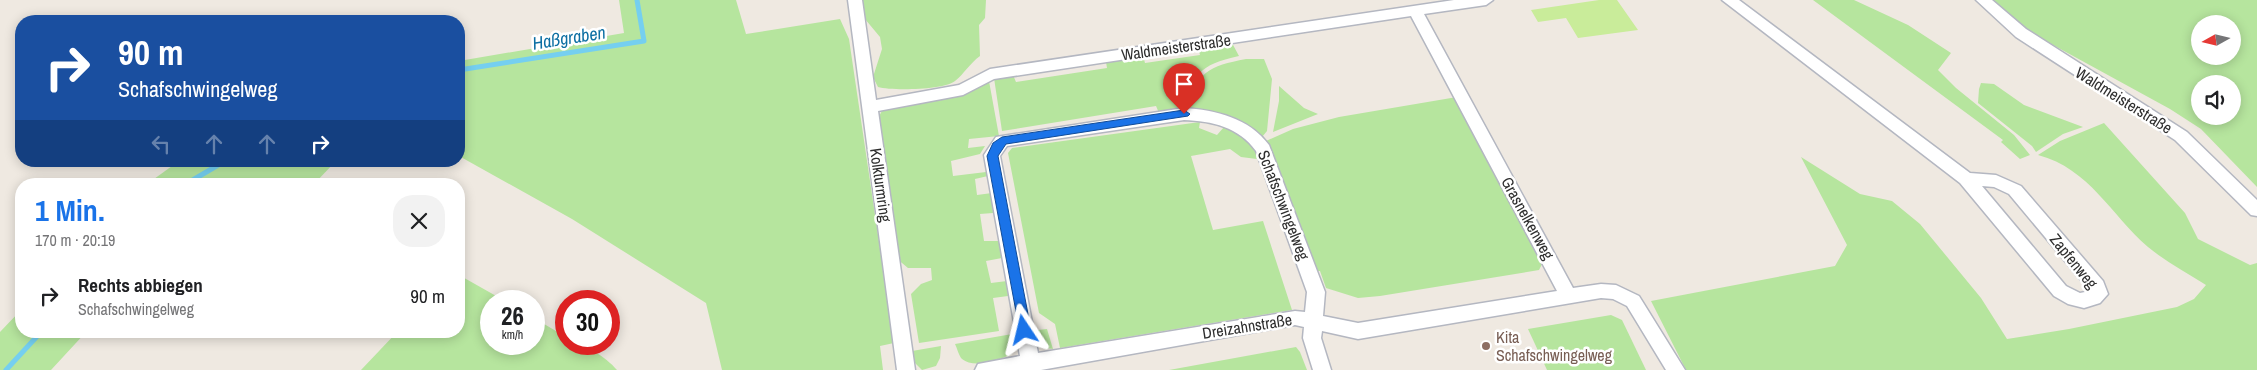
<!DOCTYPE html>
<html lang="de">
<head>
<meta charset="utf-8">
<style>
  body { margin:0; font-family:"Archivo Narrow",sans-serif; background:#f2f2f2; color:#202124; height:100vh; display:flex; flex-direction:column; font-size:19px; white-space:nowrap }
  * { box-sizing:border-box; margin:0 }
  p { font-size:16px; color:#757577 }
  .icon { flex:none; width:28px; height:28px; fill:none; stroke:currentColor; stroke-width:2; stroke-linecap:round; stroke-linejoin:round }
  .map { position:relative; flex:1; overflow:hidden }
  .details { position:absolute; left:15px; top:178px; width:450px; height:160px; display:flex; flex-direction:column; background:#fff; border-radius:20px; box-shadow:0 2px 12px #0003 }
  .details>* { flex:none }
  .banner { position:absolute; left:15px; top:15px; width:450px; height:152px; border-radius:20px; box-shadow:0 2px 12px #0003; background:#1a4fa0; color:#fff; overflow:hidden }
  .needle { width:32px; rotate:262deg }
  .tools { position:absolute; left:2191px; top:15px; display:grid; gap:10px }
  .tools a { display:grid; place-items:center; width:50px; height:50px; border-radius:50%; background:#fff; box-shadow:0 2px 12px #0003; font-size:25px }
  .speed { position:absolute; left:480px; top:290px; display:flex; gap:10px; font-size:25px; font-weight:700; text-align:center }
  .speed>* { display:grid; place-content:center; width:65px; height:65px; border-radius:50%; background:#fff; box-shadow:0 2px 12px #0003; line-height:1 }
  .speed small { font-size:12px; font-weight:400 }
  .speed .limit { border:8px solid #d22; background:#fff; color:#111 }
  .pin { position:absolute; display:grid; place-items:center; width:42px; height:42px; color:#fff; margin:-51px -21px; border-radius:50% 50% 50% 0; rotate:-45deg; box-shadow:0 0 5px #0007 }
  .pin .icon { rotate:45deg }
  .me { position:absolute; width:55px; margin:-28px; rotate:350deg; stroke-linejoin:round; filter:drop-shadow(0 0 4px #0008) }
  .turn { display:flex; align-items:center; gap:18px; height:105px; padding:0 20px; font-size:22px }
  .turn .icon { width:65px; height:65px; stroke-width:2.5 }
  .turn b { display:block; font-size:35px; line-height:42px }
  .lanes { display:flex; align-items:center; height:48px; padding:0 20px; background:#0003; justify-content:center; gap:25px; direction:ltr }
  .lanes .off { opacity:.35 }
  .round { display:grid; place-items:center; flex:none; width:52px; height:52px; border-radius:20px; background:#f2f2f2 }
  .summary { display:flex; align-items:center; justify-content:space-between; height:85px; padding:0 20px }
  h1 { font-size:30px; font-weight:700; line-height:38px; color:#1a73e8 }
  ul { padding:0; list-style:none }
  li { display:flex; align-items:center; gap:15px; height:65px; padding:0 20px }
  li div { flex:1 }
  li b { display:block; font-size:19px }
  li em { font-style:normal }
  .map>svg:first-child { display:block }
  .green { fill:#b6e59e; fill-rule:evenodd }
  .pitch { fill:#c9ec9a }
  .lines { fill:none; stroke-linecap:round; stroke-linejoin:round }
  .stream { stroke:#75cff0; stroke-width:5 }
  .minor-casing { stroke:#b4b7c1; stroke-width:3 }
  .minor { fill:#fff; fill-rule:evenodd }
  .route { fill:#1a73e8; stroke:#114b97 }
  .education-dot { fill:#8d6e63; stroke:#fff; stroke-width:2 }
  .labels { text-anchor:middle; stroke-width:5; stroke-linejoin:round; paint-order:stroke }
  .street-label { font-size:16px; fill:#2e2e2e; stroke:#fff }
  .education-label { font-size:16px; fill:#785e54; stroke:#fff; text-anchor:start }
  .water-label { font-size:18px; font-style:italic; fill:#0d6fa3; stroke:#fff }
</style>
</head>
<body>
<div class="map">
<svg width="2257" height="370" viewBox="0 0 2257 370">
  <rect width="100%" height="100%" fill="#efe9e1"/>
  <g class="green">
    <polygon points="619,0 736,0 746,34 840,19 849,39 894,343 880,346 883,370 722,370 706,303 572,219 459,156 459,61 624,33"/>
    <path d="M861,0H986L985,18L979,25L980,56C970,63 964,74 955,81C944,90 892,91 878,87L873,77L882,49L880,37L865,19Z"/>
    <polygon points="1813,0 1854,0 1908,25 1951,53 1938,70 1956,88 2014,135 2030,155 2020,159 2001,142 2003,140"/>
    <path d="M1992,0H2257V187L2201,129L2170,109L2020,27ZM2200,24H2232V56H2200ZM2200,84H2232V116H2200Z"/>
    <path d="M1232,43L1239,56C1198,65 1195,74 1179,112L1159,113L1156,106L1002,131L994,78L1013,75L1016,82L1107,68L1106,62L1143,56L1145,63L1200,55L1198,48Z"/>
    <path d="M1246,59H1264L1272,79L1267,131L1262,137L1232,120L1186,111C1196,72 1209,66 1246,59Z"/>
    <polygon points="989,81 999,136 969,139 968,148 985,146 980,154 951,161 953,176 986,172 988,176 975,179 977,195 992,193 993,213 980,214 984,241 999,241 1002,258 986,261 991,283 1007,281 1008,296 993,298 999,331 919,343 911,294 921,284 932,280 931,268 908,268 896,258 877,120 883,109 902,103 969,92"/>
    <polygon points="1981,83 1994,84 2024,105 2083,127 2063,134 2036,152 2032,146 1978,103 1979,89"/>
    <polygon points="1279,86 1304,108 1318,114 1273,132 1279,101"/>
    <polygon points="1457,97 1541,258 1542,264 1539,270 1380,296 1358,298 1326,288 1320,271 1315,271 1266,141 1293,129 1339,117"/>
    <path d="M1200,122L1199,128L1217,135L1224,127C1241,135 1255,139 1257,159L1241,157L1230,149L1191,156L1213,230L1263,221L1292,310L1060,348L1055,324L1039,313L1008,153L1012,148Z"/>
    <path d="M2104,123L2185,213L2198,239L2250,265L2257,263V370H1686L1651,301L1835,266L1847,245L1801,157L1860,194L1892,201L1920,224L1981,298L2007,339L2069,329L2177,307L2194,299L2206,285C2187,273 2166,262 2148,247C2110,214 2090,169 2038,155L2060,141Z"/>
    <polygon points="179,161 336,161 314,184 147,184"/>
    <path d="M459,275L505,301H491V344H534V318L566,337V344C585,344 605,356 617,370H361L398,331H459Z"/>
    <polygon points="21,310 21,331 87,331 51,370 0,370 0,332"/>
    <polygon points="1611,315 1622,320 1646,370 1547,370 1528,329"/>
    <polygon points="1047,329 1053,349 1040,347 1031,334 1038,330"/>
    <path d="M1018,333L1016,346L1010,355C998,360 974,369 962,359C959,356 957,348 955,344Z"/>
    <polygon points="941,346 940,358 936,366 922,370 915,363 912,351"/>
    <polygon points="1296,347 1300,352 1307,370 1169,370"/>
  </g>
  <polygon class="pitch" points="1599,0 1617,0 1638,30 1578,38 1566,18 1538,22 1531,10"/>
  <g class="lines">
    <g class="stream">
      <polyline points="459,70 644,41 637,0"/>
      <polyline points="186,184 225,161"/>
      <polyline points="6,370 42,331"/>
    </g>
    <g class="minor-casing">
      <g id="minor">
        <path d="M848,0H862L876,100L959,85L990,69L1454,0H1493L1486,5L1424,14L1573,288L1601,284L1616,285L1639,296L1685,370H1666L1627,306L1613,299L1601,298L1358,339L1322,331L1321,338L1331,370H1313L1303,338L1304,327L1295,325L1041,370H975L978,364L1020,356L984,155L996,137L1184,108C1216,110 1249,118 1269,145L1325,292L1323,316L1358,323L1557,291L1411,16L994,79L963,95L878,111L915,370H897ZM1184,120C1212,121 1239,127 1256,151L1307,292L1305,312L1295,311L1038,353L1000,156L1007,146Z"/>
        <path d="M1722,0H1739L1970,173L1996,175L2021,186L2103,281L2108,294L2100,303L2084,308L2068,304L2054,296L1960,183ZM1982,186L1994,187L2009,194L2090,291L2080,293L2066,286Z"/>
        <polygon points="1976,0 1992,0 2026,29 2187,132 2257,200 2257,216 2251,215 2175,140 2016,37"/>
      </g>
    </g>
    <use href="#minor" class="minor"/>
  </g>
  <polygon class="route" points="1184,110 1190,114 1188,116 1006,144 998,156 1031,330 1029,333 1020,333 987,156 993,143 1002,137"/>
  <circle class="education-dot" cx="1486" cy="346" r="5"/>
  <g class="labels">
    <g class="street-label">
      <text transform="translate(1176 47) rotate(-8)" y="6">Waldmeisterstraße</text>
      <text transform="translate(2124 100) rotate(32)" y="6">Waldmeisterstraße</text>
      <text transform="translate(881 185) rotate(82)" y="6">Kolkturmring</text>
      <text transform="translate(1284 205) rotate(69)" y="6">Schafschwingelweg</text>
      <text transform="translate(1528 218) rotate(61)" y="6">Grasnelkenweg</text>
      <text transform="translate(2074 261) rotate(51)" y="6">Zapfenweg</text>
      <text transform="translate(1247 326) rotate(-9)" y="6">Dreizahnstraße</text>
    </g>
    <g class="education-label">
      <text x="1496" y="343">Kita<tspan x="1496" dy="18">Schafschwingelweg</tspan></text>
    </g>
    <g class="water-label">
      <text transform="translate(569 38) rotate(-9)" y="6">Haßgraben</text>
    </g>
  </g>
</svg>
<div class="tools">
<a><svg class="needle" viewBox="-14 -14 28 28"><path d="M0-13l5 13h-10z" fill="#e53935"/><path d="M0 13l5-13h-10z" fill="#757577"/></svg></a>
<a><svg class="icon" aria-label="sound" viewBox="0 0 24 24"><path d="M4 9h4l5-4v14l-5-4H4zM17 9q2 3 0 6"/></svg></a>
</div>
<div class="speed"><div>26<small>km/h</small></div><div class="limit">30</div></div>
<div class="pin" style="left:1184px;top:114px;background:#d93025"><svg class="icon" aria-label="arrive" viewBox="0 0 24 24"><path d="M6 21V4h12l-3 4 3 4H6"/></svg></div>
<svg class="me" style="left:1024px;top:330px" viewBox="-20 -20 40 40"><path d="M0-17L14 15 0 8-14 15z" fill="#1a73e8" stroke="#fff" stroke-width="4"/></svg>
<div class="banner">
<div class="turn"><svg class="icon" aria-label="right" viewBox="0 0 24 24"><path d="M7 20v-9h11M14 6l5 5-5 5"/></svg><div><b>90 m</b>Schafschwingelweg</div></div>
<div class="lanes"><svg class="icon off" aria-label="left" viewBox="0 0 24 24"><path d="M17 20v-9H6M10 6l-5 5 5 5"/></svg><svg class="icon off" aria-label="ahead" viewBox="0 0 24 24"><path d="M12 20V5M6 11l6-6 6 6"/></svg><svg class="icon off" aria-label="ahead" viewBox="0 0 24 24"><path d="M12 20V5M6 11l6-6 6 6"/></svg><svg class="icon" aria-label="right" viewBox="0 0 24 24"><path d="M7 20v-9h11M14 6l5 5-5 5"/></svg></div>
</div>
<section class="details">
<div class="summary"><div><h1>1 Min.</h1><p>170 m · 20:19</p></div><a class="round"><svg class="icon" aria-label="close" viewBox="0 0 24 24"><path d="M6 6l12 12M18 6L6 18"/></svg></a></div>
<ul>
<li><svg class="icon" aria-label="right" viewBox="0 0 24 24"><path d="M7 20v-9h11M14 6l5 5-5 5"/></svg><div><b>Rechts abbiegen</b><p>Schafschwingelweg</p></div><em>90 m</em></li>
</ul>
</section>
</div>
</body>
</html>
